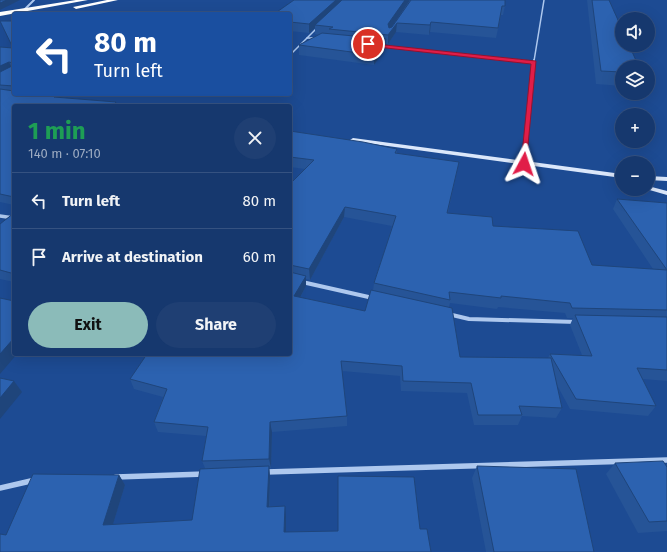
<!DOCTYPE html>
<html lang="en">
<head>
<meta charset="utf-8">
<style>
  body { margin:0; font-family:"Fira Sans",sans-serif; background:#1f3f73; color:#f1f3f6; height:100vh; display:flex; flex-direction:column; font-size:15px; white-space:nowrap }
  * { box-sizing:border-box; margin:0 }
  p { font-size:13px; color:#9eacc2 }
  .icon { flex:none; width:22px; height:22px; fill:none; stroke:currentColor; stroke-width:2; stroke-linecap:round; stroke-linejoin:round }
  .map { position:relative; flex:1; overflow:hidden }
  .sheet { position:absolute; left:12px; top:104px; width:280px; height:252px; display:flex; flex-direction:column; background:#16386e; border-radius:4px; box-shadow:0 4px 16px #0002,0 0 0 1px #355281 }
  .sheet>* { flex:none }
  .top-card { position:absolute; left:12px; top:12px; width:280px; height:84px; border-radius:4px; box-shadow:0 4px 16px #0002,0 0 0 1px #355281; background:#1a4fa0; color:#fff; overflow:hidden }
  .fabs { position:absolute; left:615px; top:12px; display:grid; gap:8px }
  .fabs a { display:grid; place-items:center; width:40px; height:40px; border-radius:50%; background:#16386e; box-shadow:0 4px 16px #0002,0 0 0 1px #355281; font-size:20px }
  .pin { position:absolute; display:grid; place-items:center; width:34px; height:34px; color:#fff; margin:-17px; border:2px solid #fff; border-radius:50%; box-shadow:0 1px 4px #0007 }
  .me { position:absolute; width:44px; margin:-22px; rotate:5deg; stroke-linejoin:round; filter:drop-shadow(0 0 3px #0008) }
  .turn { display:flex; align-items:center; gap:14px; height:84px; padding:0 16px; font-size:18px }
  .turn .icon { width:52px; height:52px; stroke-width:2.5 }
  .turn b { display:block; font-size:28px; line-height:34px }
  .round { display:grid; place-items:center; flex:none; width:42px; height:42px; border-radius:21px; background:#1f3f73 }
  .overview { display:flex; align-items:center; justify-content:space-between; height:68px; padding:0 16px }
  h1 { font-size:24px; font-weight:700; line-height:30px; color:#1e9e55 }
  .cta { display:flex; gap:8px; margin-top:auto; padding:8px 16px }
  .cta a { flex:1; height:46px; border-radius:24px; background:#8bbbb9; color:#111; font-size:16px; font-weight:700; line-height:46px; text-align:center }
  .cta a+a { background:#1f3f73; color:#f1f3f6 }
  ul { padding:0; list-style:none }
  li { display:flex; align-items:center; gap:12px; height:56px; padding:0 16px; border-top:1px solid #355281 }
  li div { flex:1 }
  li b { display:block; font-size:15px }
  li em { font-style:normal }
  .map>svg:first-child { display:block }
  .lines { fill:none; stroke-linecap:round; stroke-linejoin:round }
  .lane-far2 { stroke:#aec8ee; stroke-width:1.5 }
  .lane-far1 { stroke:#aec8ee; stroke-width:2 }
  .lane { stroke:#aec8ee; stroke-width:2.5 }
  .street-far3 { stroke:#aec8ee; stroke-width:2 }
  .street-far2 { stroke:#aec8ee; stroke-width:3.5 }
  .street-far1 { stroke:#aec8ee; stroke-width:4 }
  .street { stroke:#aec8ee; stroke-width:5.5 }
  .secondary { fill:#dbe7fa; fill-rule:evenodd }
  .highway { fill:#fff; fill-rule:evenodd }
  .wall { fill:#265497; fill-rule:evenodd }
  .shaded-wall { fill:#1f457b }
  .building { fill:#2c62b0; stroke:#1f457b }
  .route { fill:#e11d48; stroke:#92132f }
</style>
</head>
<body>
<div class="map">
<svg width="667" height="552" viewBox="0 0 667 552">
  <rect width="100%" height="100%" fill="#1d4b93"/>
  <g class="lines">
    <g class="lane-far2">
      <polyline points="307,38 315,38"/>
      <polyline points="382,46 524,61"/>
      <polyline points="290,55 317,28"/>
      <polyline points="534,61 544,0"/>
    </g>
    <g class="lane-far1">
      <polyline points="515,60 534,62"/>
      <polyline points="526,140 534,60"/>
    </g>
    <polyline class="lane" points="524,164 526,139"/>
    <polyline class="street-far3" points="24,10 34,0"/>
    <polyline class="street-far2" points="0,216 14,218"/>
    <g class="street-far1">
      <polyline points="302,282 373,298"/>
      <polyline points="448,314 469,319 577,322"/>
    </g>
    <g class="street">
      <polyline points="266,472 667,460"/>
      <polyline points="116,477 205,474"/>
      <polyline points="0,488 35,480"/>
    </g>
    <g class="secondary">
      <polygon points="353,138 622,174 622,178 351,141 350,140"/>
      <polygon points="648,176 667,177 667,181 648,180"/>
      <polygon points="648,186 667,191 667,195 646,189 648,189"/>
    </g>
    <g class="highway">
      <polygon points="76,0 88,0 0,16 0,12"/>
      <polygon points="107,0 118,0 76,9 73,7"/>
    </g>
  </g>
  <g class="wall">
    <polygon points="411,0 505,6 503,15 501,15 496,38 430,32 429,35 396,32 388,44 385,44 385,49 374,65 299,55 299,45 319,35 315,34 315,28 309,33 290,31 290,14"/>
    <polygon points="587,0 609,0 622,67 622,86 596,84"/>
    <polygon points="0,21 14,21 14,94 56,96 56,97 116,102 118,106 14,106 14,205 0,202 0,47 13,48"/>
    <path d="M290,131L397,149V153L459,162L448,213L493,226L592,265L653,269L613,209L617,199L667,203V381L643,379L656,406L648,416L570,409L557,385L562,408L556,418L522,416L518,425H474L467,393L401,391L400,376L342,371L347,416V426L272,432L271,468H269L270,477V507L286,516V532L420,529L431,552L6,535L119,475L125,485L113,524L192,520L205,468L202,461L206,436L158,432L154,422L163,397L134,389L130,379L290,354V184L305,169L290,167ZM344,217L392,226L374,283L373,291L365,311L300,298L306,286V279L310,280ZM450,303L497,309L498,307L565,313L567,318H573L570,325L582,355L550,354L548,358L460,357L449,307Z"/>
    <polygon points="14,213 14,282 0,279 0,224"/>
    <polygon points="615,463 667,467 667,531 638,533 606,474"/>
    <polygon points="477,466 594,552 486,552 472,478"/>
  </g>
  <g class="shaded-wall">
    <polygon points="7,0 20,0 0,10 0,3"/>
    <polygon points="336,0 345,0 315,25 315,28 309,33 309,24"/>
    <polygon points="405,0 410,0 387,34 388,24"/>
    <polygon points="431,22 430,32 429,35 430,25"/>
    <polygon points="397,23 396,32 388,44 388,35"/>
    <polygon points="386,39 385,49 374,65 374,55"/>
    <polygon points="9,62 13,70 0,76 0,66"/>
    <polygon points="116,102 118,106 112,106"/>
    <polygon points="345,207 344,217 310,280 309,269"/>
    <polygon points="14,270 14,278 11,273"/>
    <polygon points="306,276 306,286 295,307 294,296"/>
    <polygon points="14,338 14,354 17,354 0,374 0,354"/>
    <polygon points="14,381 22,392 0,419 0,398"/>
    <polygon points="270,422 272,432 271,468 269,459"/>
    <polygon points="269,466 270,477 269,517 267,507"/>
    <polygon points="119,475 125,485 110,534 103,525"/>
    <polygon points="285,506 286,516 286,542 284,532"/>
  </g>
  <g class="building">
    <polygon points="0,0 7,0 0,3"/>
    <polygon points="294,0 336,0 309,24 290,22 290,14 274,14"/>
    <polygon points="342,0 405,0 388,24 389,28 392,27 411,0 505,0 505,6 502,6 498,28 431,22 430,25 397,23 388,35 329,29 333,27 315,25"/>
    <polygon points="592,0 609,0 622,29 622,45 629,45 639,67 622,67 622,72 601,71"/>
    <polygon points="0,21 14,21 14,86 0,85 0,72 12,66 13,63 9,62 0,66 0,47 13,48"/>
    <polygon points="322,33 386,39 374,55 299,45"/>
    <polygon points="0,89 14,91 14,94 40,94 56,96 54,97 116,102 112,106 14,106 14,197 0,194"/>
    <polygon points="290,131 363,142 397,149 395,153 459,162 447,213 492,217 493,226 578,231 592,265 667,270 617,199 667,203 667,310 572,308 570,303 501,296 501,298 449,292 450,300 374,283 396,216 345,207 309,269 290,265 290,184 314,160 290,157"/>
    <polygon points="14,213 14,270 11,273 0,270 0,224"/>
    <polygon points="290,272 306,276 294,296 365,311 371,290 452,308 460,357 551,358 562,408 519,406 522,415 478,415 471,383 403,381 402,366 341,361 347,416 270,422 269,459 202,461 208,427 154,422 167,389 130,379 147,354 290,354"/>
    <polygon points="0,298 14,301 14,338 0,354"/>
    <polygon points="575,315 667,317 667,370 637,368 656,406 576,399 550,354 592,356"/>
    <polygon points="0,378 14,381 0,398"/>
    <polygon points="663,461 667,467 667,521 649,522 615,463"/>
    <polygon points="269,466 267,507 285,506 284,532 338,531 338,476 414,477 420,529 427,529 431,552 0,552 0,534 6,535 33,474 119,475 103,525 192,520 200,469"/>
    <polygon points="477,466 576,469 594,552 494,552"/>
  </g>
  <polygon class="route" points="366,43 536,61 526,166 521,164 531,64 368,46"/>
</svg>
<div class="fabs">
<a><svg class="icon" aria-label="sound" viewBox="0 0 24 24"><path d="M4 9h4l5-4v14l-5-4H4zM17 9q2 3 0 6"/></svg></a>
<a><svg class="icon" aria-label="layers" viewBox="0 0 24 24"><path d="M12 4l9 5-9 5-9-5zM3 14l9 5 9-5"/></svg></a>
<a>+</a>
<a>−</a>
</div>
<div class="pin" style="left:368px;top:44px;background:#d93025"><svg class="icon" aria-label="arrive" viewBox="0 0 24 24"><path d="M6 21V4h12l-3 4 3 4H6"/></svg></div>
<svg class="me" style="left:524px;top:164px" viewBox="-20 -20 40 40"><path d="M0-17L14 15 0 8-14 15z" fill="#e11d48" stroke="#fff" stroke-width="4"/></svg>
<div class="top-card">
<div class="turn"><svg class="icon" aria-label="left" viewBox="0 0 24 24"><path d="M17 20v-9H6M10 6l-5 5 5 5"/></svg><div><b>80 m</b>Turn left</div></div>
</div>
<section class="sheet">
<div class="overview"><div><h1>1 min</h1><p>140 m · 07:10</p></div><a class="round"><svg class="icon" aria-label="close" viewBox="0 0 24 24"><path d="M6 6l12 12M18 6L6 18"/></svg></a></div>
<ul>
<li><svg class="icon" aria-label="left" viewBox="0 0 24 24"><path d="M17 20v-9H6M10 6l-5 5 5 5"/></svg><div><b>Turn left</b></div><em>80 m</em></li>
<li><svg class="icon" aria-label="arrive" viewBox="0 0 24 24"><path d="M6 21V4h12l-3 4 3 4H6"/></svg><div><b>Arrive at destination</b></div><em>60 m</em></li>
</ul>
<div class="cta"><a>Exit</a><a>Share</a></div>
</section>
</div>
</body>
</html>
